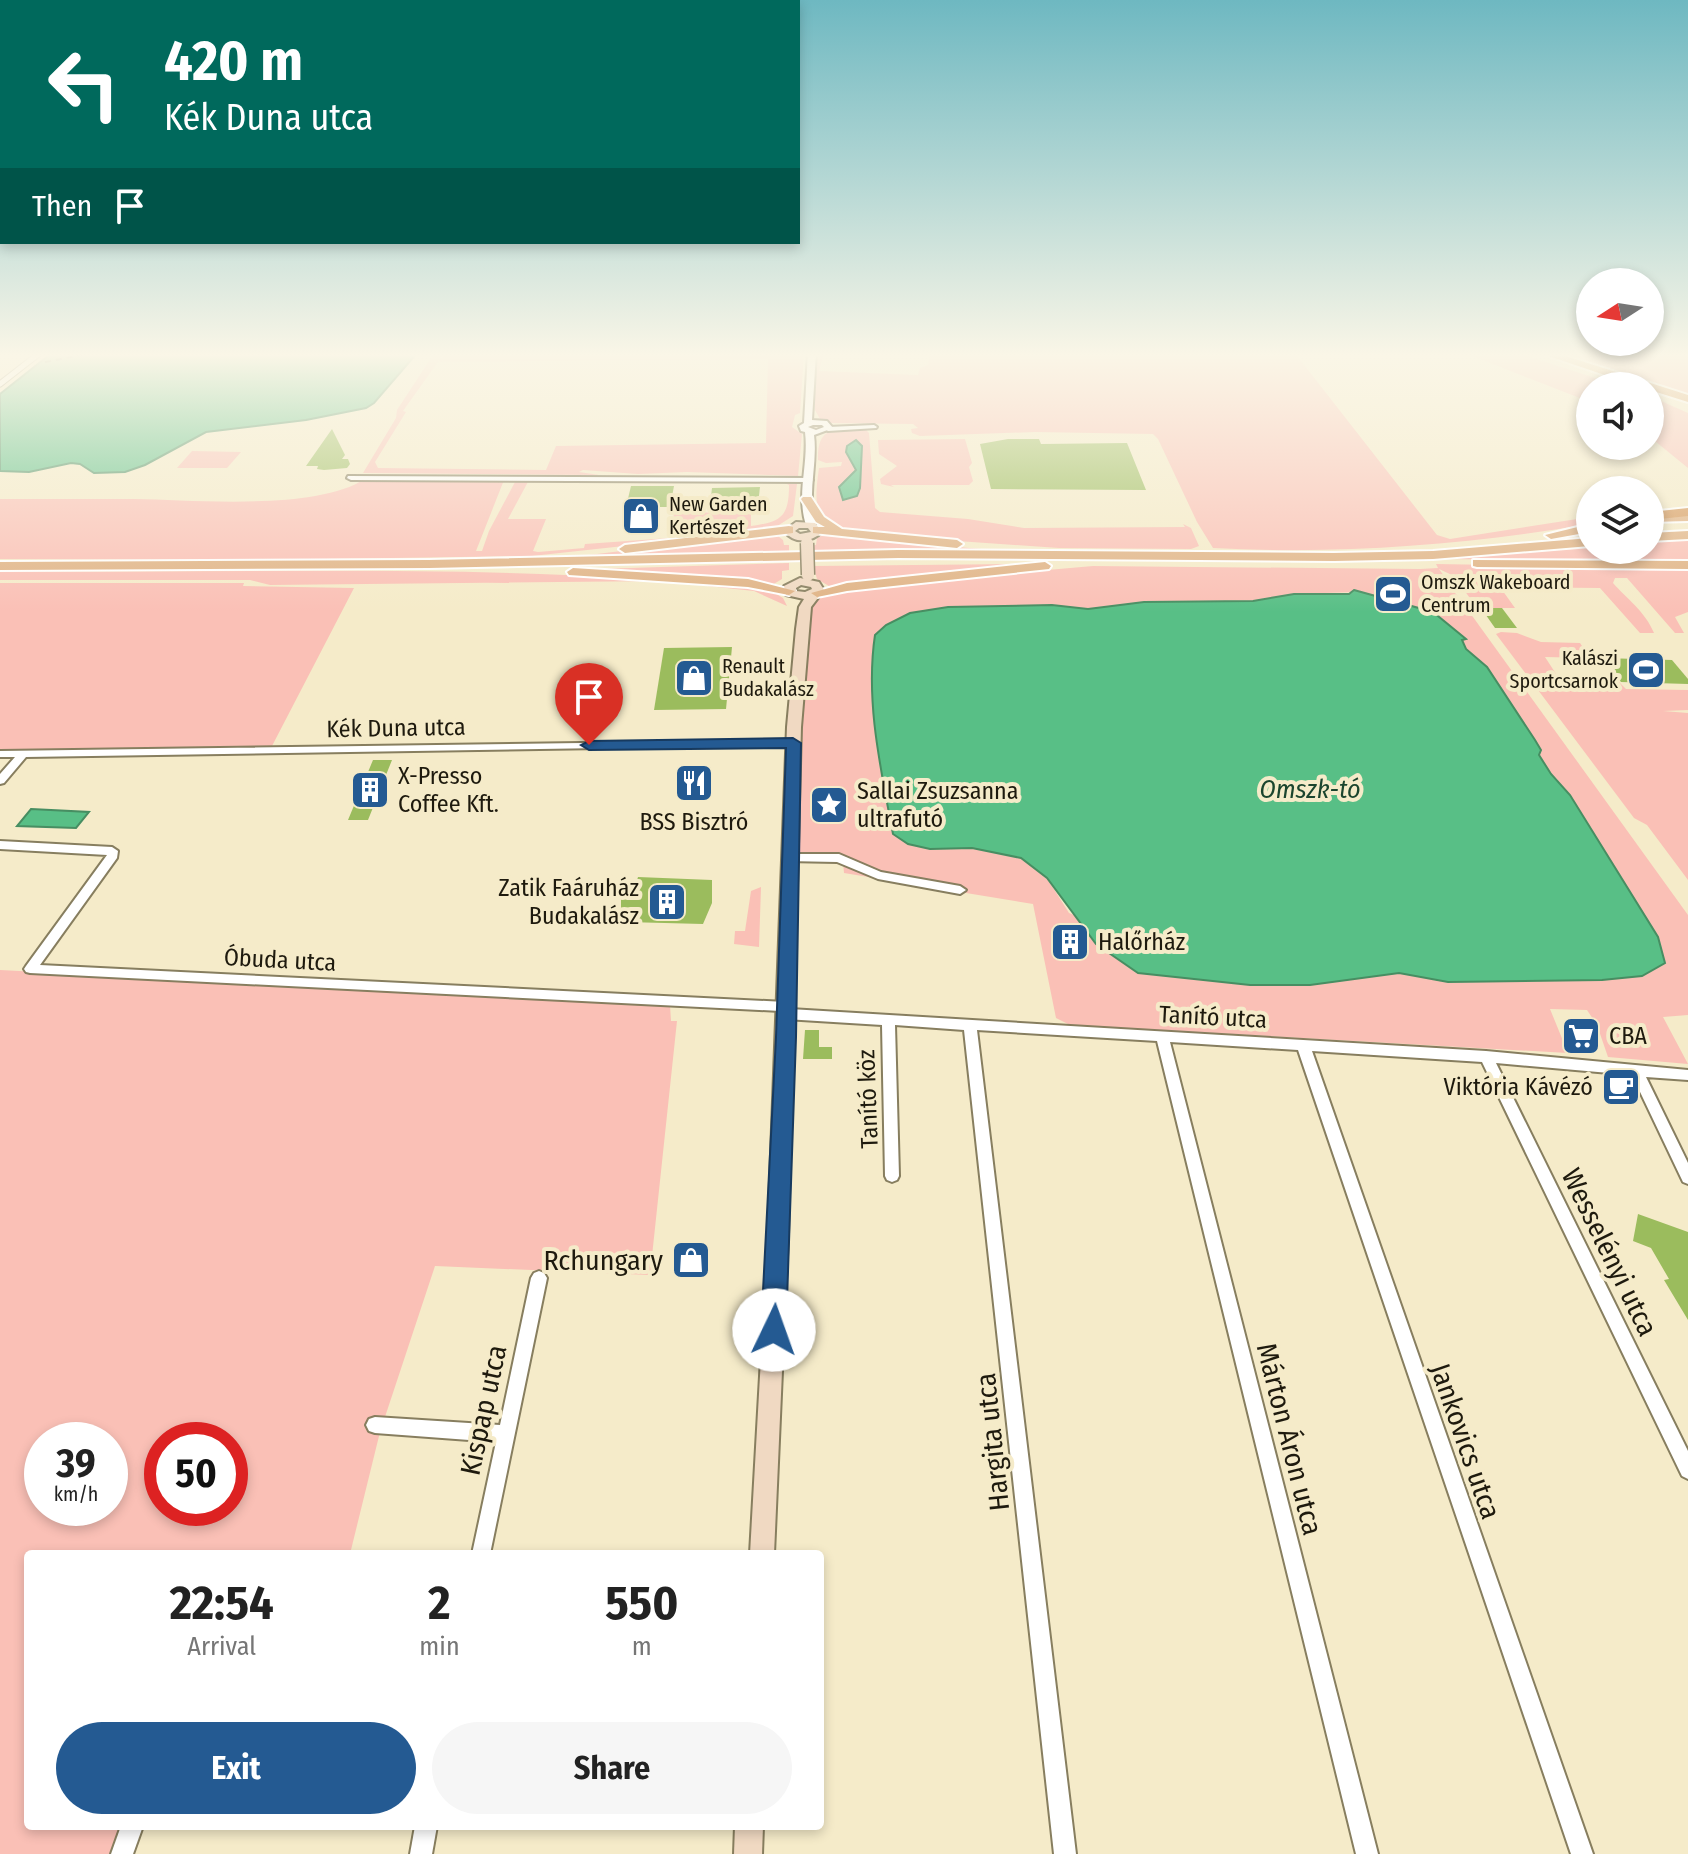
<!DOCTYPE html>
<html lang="en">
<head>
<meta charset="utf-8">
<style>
  body { margin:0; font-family:"Fira Sans Condensed",sans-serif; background:#f6f6f6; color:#222; height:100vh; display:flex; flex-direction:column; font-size:30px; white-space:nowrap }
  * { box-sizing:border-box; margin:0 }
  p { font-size:26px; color:#767676 }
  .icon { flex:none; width:44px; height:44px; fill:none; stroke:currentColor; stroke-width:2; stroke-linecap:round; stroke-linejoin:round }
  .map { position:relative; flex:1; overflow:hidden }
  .drawer { position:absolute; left:24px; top:1550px; width:800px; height:280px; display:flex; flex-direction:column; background:#fff; border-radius:8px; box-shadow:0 4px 12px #0003 }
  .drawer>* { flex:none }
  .guide { position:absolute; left:0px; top:0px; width:800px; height:244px; box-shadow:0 4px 12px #0003; background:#00695c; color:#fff; overflow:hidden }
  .needle { width:52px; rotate:258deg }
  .controls { position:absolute; left:1576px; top:268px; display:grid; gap:16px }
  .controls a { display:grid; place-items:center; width:88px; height:88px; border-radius:50%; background:#fff; box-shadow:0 4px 12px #0003; font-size:40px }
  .speed { position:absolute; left:24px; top:1422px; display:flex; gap:16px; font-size:40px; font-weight:700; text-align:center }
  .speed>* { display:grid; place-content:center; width:104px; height:104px; border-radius:50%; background:#fff; box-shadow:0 4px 12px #0003; line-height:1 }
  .speed small { font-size:20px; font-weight:400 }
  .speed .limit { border:12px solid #d22; background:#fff; color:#111 }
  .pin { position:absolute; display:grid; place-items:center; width:68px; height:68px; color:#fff; margin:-82px -34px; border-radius:50% 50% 50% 0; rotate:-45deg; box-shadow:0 0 8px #0007 }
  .pin .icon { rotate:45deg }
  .me { position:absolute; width:88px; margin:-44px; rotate:3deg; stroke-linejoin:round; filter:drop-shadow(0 0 6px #0008) }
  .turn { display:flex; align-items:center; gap:28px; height:168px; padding:0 32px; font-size:36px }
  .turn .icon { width:104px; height:104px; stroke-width:2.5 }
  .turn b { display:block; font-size:56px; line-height:68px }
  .then { display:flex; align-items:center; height:76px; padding:0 32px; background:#0003; gap:16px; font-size:30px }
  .eta { display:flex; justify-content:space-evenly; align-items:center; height:136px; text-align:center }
  .eta b { font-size:48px; font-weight:700; line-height:56px }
  .button { display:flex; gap:16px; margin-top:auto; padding:16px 32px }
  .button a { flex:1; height:92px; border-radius:48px; background:#245a92; color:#fff; font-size:32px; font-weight:700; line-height:92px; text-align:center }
  .button a+a { background:#f6f6f6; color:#222 }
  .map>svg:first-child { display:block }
  .green { fill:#fac0b6; fill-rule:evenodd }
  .water { fill:#58bf86; stroke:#478e62; stroke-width:2 }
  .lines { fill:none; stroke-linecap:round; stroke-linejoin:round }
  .ferry { stroke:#1b452e; stroke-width:2; stroke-dasharray:6 5; stroke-linecap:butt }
  .building { fill:#9bbc5d }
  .pedestrian-casing { stroke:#877e5f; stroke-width:7 }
  .minor-casing { stroke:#877e5f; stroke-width:4 }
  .tertiary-casing { stroke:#877e5f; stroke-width:4 }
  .secondary-casing { stroke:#877e5f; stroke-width:4 }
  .primary-casing { stroke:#fff; stroke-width:4 }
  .trunk-casing { stroke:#fff; stroke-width:4 }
  .pedestrian { stroke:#fff; stroke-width:5 }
  .minor { fill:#fff; fill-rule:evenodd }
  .tertiary { fill:#fff; fill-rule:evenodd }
  .secondary { fill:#f0d9c2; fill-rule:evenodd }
  .primary { fill:#e0b386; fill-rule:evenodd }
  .trunk { fill:#d69a5e; fill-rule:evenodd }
  .secondary-bridge-casing { stroke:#877e5f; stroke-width:15; stroke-linecap:butt }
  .secondary-bridge { stroke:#f0d9c2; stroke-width:12 }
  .route { fill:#245a92; stroke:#173a5f; stroke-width:2 }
  .labels { text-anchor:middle; stroke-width:8; stroke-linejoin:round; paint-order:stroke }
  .far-poi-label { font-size:20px; fill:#1e1a0e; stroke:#f5ebc9; text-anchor:start }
  .street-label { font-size:24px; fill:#1e1a0e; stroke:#f5ebc9 }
  .poi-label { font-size:24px; fill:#1e1a0e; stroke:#f5ebc9; text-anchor:start }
  .water-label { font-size:26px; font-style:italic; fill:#1b452e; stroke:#f5ebc9 }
  .near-street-label { font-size:28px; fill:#1e1a0e; stroke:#f5ebc9 }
  .near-poi-label { font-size:28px; fill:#1e1a0e; stroke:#f5ebc9; text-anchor:end }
</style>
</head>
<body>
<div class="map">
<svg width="1688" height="1854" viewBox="0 0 1688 1854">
  <rect width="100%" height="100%" fill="#f5ebc9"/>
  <g class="green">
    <polygon points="435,352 445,352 403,411 406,412 375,462 378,468 546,470 556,446 766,443 768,359 438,362 447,352 804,352 800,413 795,415 792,427 802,434 798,476 687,472 638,474 583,470 579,472 599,475 363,473 396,418 397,410"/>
    <path d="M814,352H824L819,371L918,375L920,368L928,365L930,352H1294L1437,535L1450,539L1590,517V524C1467,545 1338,555 1213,548L1197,522L1158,439L1153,434L1035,432L920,436L912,433L911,429L918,428L913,424L830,423L820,419L815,410Z"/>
    <polygon points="1462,352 1515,352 1620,386 1590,386 1590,402"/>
    <polygon points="1551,352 1688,352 1688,395"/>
    <polygon points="1650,396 1688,413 1688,468 1650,437"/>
    <path d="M865,429L869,433L875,508L880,512L968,519L1024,528L1185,527L1183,524L1191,528L1199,546L1191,549L1059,548L872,535C820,526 811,521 819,468L841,466L842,462L826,463L818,460C817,424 836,430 865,429Z"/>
    <polygon points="965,439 972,463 969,467 973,481 969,485 891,485 894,487 881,484 880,479 897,466 879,454 878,440"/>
    <polygon points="192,451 241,452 227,468 177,468"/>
    <path d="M365,479L504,480L476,551H482L489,531L515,482L529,480L508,519H546L533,551L538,552L584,548L585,544L670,538L674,513L751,512V526C782,522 789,516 789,485L785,483L797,484L793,516L771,530L532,556L258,560L0,559V499C45,499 90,499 135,499C195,500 315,511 365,479Z"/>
    <polygon points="773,532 783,540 784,545 789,545 789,552 589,555"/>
    <polygon points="827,533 850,538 993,550 810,551 810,545 816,545 817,538"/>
    <polygon points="1688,539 1688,560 1685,561 1437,559 1590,546 1590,550 1650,550 1650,541"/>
    <polygon points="789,563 789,570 782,571 782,579 772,585 598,569"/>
    <polygon points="1030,564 829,586 817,579 815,572 811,572 812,566"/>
    <path d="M1436,564L1688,568V612L1675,617L1684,633H1675L1627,578H1615L1613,583C1627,599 1645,611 1654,633H1640L1600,588L1500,587L1515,608H1477L1454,576L1439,569L1450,584L1442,589L1453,591L1458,596L1451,604L1463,606L1473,617L1688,915V1015L1663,1017L1688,1064L1608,1057L1597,1025L1587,1010L1550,1009L1568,1053L1070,1025L1056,1018L1033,904L844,873L843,862L796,860L808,613L812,602L823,595L875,585L1093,566L1420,569L1438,568ZM1357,592L1433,612L1465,638L1462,640L1466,649L1487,667L1535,740L1541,750L1539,755L1551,774L1558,780L1602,980L1448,982L1399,973L1310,985H1250L1069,913L1047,878L1021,858L972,848L930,849L908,844L938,609L1052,605L1088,609L1144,602L1253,601L1294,594Z"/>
    <path d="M0,571C256,574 513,562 768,589L783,598L787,606L754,591L661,581L270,585L250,580H0Z"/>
    <polygon points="0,583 244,583 243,586 354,588 272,746 0,754"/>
    <polygon points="1501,632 1517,633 1541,642 1580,643 1590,658 1545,657 1560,680 1619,682 1626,689 1688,690 1688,710 1663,711 1688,713 1688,880 1647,825 1634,818 1496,634"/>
    <polygon points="761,887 759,947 734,944 735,931 745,931 751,891"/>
    <path d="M0,970L670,1005L671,1021H677L650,1275L435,1266L380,1432L350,1554H28V1826H124L115,1854H0ZM42,1440H110V1508H42ZM162,1440H230V1508H162Z"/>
  </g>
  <g class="water">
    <polygon points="53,352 418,352 374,403 366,408 306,420 206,432 145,465 125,472 94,473 80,464 71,463 29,472 0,471 0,394"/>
    <polygon points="856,440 862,446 860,488 857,496 843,500 839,487 856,470 846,452 847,446"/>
    <path d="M1354,590L1433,612L1466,639L1462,640L1466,649L1487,667L1535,740L1541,750L1539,755L1551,774L1570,795L1658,937L1665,963L1642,976L1602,980L1448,982L1399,973L1310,985H1250L1138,973L1096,944L1047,878L1021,858L972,848L930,849L908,844L893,834C881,770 865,701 875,635L886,625L910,613L948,607L1052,605L1088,609L1144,602L1253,601L1294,594H1349Z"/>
    <polygon points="31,809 89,812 76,828 17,826"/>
  </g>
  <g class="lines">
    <polyline class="ferry" points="45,362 97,352"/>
  </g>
  <g class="building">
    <polygon points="332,429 345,455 342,459 348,459 350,464 347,468 324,470 317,469 318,466 306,466"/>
    <polygon points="1008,439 1039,439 1041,444 1127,443 1146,490 991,489 980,444"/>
    <polygon points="631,486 674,486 670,507 626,507"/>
    <polygon points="760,487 758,504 710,505 712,488"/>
    <polygon points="1481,608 1502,608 1517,628 1495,628"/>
    <polygon points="732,647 726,709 654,710 664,648"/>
    <polygon points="1603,658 1672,660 1688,679 1688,684 1621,682"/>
    <polygon points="373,760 392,760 368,820 348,820"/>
    <polygon points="638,877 712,880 712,903 703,924 626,922 628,913 621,913 621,899 628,887 635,887"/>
    <polygon points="1568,1025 1584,1026 1594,1048 1578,1046"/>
    <polygon points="805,1030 819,1030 819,1047 832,1047 832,1059 803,1059"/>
    <polygon points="1638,1214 1688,1232 1688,1320 1664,1280 1669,1279 1651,1248 1633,1241"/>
  </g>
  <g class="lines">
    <g class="pedestrian-casing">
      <polyline id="pedestrian" points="0,384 41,352"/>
    </g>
    <g class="minor-casing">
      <g id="minor">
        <polygon points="874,425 877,427 876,428 828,431 825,429 828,427"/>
        <polygon points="348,476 809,478 813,480 809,482 351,480 347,478"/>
        <polygon points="793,740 797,741 797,745 26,757 4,783 0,784 0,774 15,757 0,757 0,751"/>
        <polygon points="0,841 112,847 118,851 117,858 40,965 785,1002 790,1004 791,1007 790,1009 1486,1051 1688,1070 1688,1080 1646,1077 1688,1163 1688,1184 1683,1182 1632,1075 1496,1063 1688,1451 1688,1479 1682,1476 1482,1062 1312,1051 1593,1854 1571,1854 1298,1050 1170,1042 1378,1854 1356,1854 1157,1041 977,1030 1076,1854 1054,1854 964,1030 895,1025 899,1176 897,1180 892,1182 887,1180 885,1176 882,1025 785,1019 780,1017 779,1014 780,1011 30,973 26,972 24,969 26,966 107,855 0,849"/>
        <polygon points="790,854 839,854 881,872 960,886 966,890 960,894 878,879 837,862 786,861 784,858"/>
        <polygon points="539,1271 544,1273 547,1278 490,1554 472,1554 496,1442 375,1433 369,1431 366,1425 369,1419 375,1417 500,1425 531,1278 534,1273"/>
        <polygon points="121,1826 143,1826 133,1854 111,1854"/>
        <polygon points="415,1826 437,1826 432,1854 410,1854"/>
      </g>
    </g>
    <g class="tertiary-casing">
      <path id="tertiary" d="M808,352H816L812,420L827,421L833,428L814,435C818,465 806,495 816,525L811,528L806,525C796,494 809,463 805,432L801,431L799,426L804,423ZM813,425H822L824,427L816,430L808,427Z"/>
    </g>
    <g class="secondary-casing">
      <g id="secondary">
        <path d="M796,522L815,523L822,532C811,543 794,544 784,531ZM799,528H808L811,532L800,534L795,531Z"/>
        <path d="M800,578L819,582L824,590L811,607L801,727L788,1234L774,1554H750L768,1234L787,727L796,629L799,607L804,599L786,595L784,586ZM801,585L811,587L812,589L805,592L796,591V588Z"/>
        <polygon points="735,1826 763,1826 762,1854 734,1854"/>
      </g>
    </g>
    <g class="primary-casing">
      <g id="primary">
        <polygon points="803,497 811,497 824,517 842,529 957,540 963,544 957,548 813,533 813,527 825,527 816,522 801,499"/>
        <polygon points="1688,513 1688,521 1650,522 1650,514"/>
        <polygon points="1590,524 1590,532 1551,539 1545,535"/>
        <polygon points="789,526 793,527 793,533 625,553 619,549 625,545"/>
        <polygon points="1688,531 1688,539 1650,541 1650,533"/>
        <polygon points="1590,538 1590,546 1433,559 1334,561 898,558 429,568 0,570 0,562 429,560 898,550 1334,553 1433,551"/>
        <polygon points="1473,560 1688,561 1688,569 1477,567 1473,566"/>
        <polygon points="1045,562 1051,566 1049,569 847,591 817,597 811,593 847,583"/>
        <polygon points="573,568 748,579 795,591 789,595 748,587 569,575 567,572"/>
      </g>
    </g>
    <g class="trunk-casing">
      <g id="trunk">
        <polygon points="1537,352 1553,352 1688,395 1688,402 1650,390 1650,386 1637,386"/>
        <polygon points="1688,508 1688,516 1650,520 1650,512"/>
      </g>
    </g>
    <use href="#pedestrian" class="pedestrian"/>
    <use href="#minor" class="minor"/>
    <use href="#tertiary" class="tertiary"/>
    <use href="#secondary" class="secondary"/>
    <use href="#primary" class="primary"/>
    <use href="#trunk" class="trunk"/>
    <g class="secondary-bridge-casing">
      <polyline id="secondary-bridge" points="807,543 808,575"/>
    </g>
    <use href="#secondary-bridge" class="secondary-bridge"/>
  </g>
  <linearGradient id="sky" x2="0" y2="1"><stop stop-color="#6eb8c1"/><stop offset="0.58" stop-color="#faf6e7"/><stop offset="1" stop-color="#faf6e7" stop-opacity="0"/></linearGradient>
  <rect width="1688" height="612" fill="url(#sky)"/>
  <polygon class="route" points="793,738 801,743 796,1037 786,1330 782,1338 774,1341 765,1338 761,1330 776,1037 786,748 589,750 581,745 589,741"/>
  <defs>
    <g id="shop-square" transform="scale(2)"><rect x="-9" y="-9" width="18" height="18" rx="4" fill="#245a92" stroke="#f5ebc9"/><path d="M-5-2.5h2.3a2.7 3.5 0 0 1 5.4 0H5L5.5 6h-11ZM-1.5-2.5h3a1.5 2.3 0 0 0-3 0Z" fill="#fff"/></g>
    <g id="stadium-square" transform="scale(2)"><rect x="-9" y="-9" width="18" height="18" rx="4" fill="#245a92" stroke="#f5ebc9"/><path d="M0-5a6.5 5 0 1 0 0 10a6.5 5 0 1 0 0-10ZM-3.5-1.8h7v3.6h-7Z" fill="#fff"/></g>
    <g id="restaurant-square" transform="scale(2)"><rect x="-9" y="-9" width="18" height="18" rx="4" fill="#245a92" stroke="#f5ebc9"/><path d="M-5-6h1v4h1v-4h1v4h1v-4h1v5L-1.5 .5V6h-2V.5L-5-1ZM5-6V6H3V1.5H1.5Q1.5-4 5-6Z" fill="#fff"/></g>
    <g id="building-square" transform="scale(2)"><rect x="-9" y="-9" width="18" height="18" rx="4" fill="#245a92" stroke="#f5ebc9"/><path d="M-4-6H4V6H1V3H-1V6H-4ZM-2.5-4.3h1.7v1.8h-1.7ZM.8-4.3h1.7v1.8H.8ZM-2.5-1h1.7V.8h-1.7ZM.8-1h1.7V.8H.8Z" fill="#fff"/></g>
    <g id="sight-square" transform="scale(2)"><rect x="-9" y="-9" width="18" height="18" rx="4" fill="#245a92" stroke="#f5ebc9"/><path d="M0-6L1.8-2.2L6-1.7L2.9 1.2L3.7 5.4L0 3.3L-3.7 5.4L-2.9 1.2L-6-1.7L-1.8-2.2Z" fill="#fff"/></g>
    <g id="supermarket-square" transform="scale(2)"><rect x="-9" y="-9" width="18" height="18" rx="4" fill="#245a92" stroke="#f5ebc9"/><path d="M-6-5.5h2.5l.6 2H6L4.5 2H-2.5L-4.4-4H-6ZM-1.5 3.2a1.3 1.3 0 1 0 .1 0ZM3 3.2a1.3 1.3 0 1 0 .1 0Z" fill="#fff"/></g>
    <g id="cafe-square" transform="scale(2)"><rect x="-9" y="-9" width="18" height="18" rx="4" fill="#245a92" stroke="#f5ebc9"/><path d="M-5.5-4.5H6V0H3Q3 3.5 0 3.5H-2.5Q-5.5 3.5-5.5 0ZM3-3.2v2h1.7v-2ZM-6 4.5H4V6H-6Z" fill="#fff"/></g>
  </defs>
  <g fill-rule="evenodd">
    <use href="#shop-square" x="641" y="516"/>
    <use href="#stadium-square" x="1393" y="594"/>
    <use href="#stadium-square" x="1646" y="670"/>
    <use href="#shop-square" x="694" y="678"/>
    <use href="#restaurant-square" x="694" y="783"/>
    <use href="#building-square" x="370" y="790"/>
    <use href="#sight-square" x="829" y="805"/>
    <use href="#building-square" x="667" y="902"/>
    <use href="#building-square" x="1070" y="942"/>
    <use href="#supermarket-square" x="1581" y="1036"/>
    <use href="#cafe-square" x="1621" y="1087"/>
    <use href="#shop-square" x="691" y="1260"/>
  </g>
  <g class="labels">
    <g class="far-poi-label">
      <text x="669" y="511">New Garden<tspan x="669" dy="23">Kertészet</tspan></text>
      <text x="1421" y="589">Omszk Wakeboard<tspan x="1421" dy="23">Centrum</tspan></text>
      <text x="1618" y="665" text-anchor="end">Kalászi<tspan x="1618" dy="23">Sportcsarnok</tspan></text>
      <text x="722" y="673">Renault<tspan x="722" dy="23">Budakalász</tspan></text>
    </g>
    <g class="street-label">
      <text transform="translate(396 728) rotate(-1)" y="8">Kék Duna utca</text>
      <text transform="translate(280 960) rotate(3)" y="8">Óbuda utca</text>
      <text transform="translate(1213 1017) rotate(3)" y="8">Tanító utca</text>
      <text transform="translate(868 1099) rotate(-92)" y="8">Tanító köz</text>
    </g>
    <g class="poi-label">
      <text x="398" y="784">X-Presso<tspan x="398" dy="28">Coffee Kft.</tspan></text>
      <text x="857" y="799">Sallai Zsuzsanna<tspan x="857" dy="28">ultrafutó</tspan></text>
      <text x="694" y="830" text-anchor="middle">BSS Bisztró</text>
      <text x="639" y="896" text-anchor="end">Zatik Faáruház<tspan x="639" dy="28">Budakalász</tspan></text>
      <text x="1098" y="950">Halőrház</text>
      <text x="1609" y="1044">CBA</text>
      <text x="1593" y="1095" text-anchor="end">Viktória Kávézó</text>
    </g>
    <g class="water-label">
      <text x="1310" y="798">Omszk-tó</text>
    </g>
    <g class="near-street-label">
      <text transform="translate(1610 1252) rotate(64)" y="10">Wesselényi utca</text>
      <text transform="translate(483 1410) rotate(-78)" y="10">Kispap utca</text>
      <text transform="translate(1290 1439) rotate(76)" y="10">Márton Áron utca</text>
      <text transform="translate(1466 1441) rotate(71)" y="10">Jankovics utca</text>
      <text transform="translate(992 1442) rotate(-96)" y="10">Hargita utca</text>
    </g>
    <g class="near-poi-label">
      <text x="663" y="1270">Rchungary</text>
    </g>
  </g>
</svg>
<div class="controls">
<a><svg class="needle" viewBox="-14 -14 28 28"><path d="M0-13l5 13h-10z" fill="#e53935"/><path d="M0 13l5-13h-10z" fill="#767676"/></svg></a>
<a><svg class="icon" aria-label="sound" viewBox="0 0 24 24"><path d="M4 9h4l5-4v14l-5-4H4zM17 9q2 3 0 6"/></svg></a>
<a><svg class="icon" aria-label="layers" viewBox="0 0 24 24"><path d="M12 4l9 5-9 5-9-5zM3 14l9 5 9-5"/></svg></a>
</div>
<div class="speed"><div>39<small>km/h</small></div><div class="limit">50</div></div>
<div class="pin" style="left:589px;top:745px;background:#d93025"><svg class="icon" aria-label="arrive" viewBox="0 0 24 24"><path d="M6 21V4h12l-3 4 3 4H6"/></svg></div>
<svg class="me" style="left:774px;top:1330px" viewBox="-20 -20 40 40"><circle r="19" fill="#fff"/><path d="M0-13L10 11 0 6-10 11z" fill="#245a92"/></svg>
<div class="guide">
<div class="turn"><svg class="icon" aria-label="left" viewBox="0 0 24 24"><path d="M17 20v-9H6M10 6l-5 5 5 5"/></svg><div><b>420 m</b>Kék Duna utca</div></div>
<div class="then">Then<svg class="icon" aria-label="arrive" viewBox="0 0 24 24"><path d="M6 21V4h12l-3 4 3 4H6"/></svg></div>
</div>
<section class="drawer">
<div class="eta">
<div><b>22:54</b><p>Arrival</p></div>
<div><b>2</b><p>min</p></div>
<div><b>550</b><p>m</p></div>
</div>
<div class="button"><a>Exit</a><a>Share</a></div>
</section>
</div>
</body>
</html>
